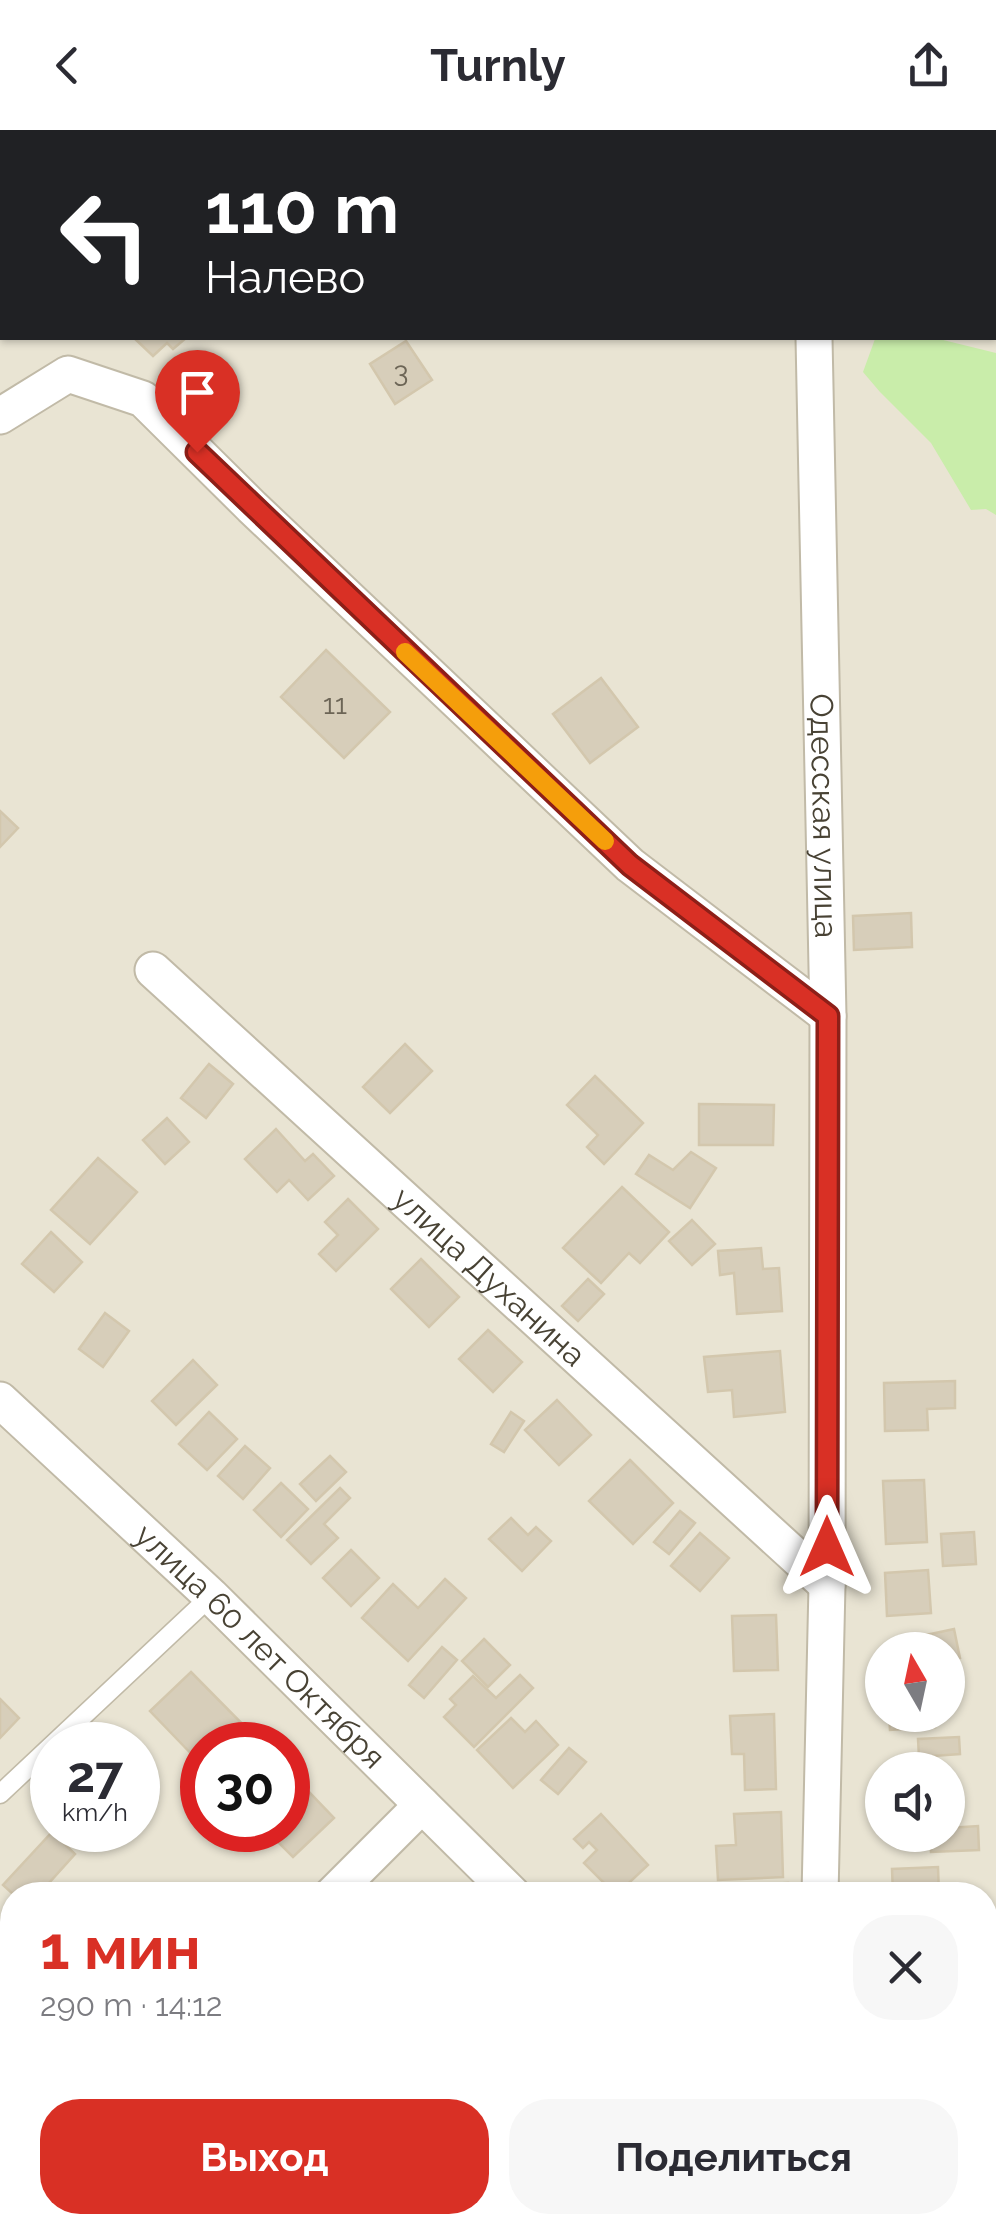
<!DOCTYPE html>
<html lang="ru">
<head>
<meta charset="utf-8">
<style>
  body { margin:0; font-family:Raleway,sans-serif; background:#f7f7f7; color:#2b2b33; height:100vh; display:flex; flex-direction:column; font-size:38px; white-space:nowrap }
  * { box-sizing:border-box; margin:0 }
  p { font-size:32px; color:#7c7c81 }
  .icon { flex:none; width:55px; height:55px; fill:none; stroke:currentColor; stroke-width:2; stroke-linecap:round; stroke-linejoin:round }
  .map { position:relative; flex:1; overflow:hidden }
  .details { position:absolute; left:0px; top:1752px; width:998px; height:352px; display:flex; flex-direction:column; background:#fff; border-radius:40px 40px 0 0; box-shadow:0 2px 8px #0004 }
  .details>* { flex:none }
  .top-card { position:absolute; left:0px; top:0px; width:998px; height:210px; box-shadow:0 2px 8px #0004; background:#202124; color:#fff; overflow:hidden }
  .needle { width:65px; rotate:351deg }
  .fabs { position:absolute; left:865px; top:1502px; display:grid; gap:20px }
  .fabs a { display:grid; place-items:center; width:100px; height:100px; border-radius:50%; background:#fff; box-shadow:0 2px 8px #0004; font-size:50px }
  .speed { position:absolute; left:30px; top:1592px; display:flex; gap:20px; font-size:50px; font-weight:700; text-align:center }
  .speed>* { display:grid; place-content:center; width:130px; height:130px; border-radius:50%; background:#fff; box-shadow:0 2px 8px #0004; line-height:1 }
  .speed small { font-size:25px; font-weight:400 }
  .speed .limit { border:15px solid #d22; background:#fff; color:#111 }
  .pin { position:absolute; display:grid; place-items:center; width:85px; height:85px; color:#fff; margin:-102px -42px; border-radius:50% 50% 50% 0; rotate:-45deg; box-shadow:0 0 10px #0007 }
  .pin .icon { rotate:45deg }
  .me { position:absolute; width:110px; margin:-55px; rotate:0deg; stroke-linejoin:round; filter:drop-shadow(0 0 8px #0008) }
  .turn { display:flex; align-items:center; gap:35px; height:210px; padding:0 40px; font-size:45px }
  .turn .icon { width:130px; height:130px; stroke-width:2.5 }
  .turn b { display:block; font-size:70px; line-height:85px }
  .round { display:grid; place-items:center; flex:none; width:105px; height:105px; border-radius:40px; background:#f7f7f7 }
  .head { display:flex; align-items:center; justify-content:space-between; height:170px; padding:0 40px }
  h1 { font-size:60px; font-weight:700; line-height:75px; color:#d93025 }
  .action { display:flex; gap:20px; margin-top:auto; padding:20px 40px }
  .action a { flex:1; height:115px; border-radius:40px; background:#d93025; color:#fff; font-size:40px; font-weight:700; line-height:115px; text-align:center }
  .action a+a { background:#f7f7f7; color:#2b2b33 }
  header { display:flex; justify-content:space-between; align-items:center; height:130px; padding:0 40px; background:#fff; font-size:45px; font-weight:700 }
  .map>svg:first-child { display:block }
  .residential { fill:#e9e4d3; fill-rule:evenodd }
  .green { fill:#c9edaa }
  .building { fill:#d7ceba; stroke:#d3c7ad; stroke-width:2.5 }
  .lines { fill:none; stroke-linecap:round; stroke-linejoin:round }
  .lane-casing { stroke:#c1baa7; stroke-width:21 }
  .street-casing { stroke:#c1baa7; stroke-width:39 }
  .lane { stroke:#fff; stroke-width:18 }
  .street { stroke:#fff; stroke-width:35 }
  .rail { stroke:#969696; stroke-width:8; stroke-dasharray:12 12; stroke-linecap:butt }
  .route-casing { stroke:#8d1f18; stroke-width:25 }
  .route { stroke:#d93025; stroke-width:18 }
  .slow { stroke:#f59e0b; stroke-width:18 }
  .labels { text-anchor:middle; stroke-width:9; stroke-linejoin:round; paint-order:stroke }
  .number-label { font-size:28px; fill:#6c6556 }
  .street-label { font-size:32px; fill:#484234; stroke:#fff }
</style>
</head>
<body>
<header><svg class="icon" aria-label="back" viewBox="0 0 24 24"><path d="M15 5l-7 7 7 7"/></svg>Turnly<svg class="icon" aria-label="share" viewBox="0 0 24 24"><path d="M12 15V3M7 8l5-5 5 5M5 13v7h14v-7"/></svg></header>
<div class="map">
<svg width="996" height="2104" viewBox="0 0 996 2104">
  <rect width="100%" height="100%" fill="#f5f1e6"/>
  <path class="residential" d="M0,0H996V2104H0ZM2,2H995V208H2ZM882,1520H948V1585H882ZM52,1615H138V1700H52ZM202,1615H288V1700H202ZM882,1640H948V1705H882ZM12,1765H985V2092H12Z"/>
  <polygon class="green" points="883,208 935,208 996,223 996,385 986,379 971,380 931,313 880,262 863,242 875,209"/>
  <g class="building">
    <polygon points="134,208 186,208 173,219 167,213 153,226"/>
    <polygon points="406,211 432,250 395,274 370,234"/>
    <polygon points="326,520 390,582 344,628 281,567"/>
    <polygon points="601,548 638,597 590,633 553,584"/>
    <polygon points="0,681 18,698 0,717"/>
    <polygon points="911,783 912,817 854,820 853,786"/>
    <polygon points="405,914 432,941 390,983 363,957"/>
    <polygon points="209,934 233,954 206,988 181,968"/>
    <polygon points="595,946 643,993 604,1034 587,1017 598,1005 567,975"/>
    <polygon points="699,974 774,975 773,1015 699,1015"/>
    <polygon points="167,988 189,1012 165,1034 143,1010"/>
    <polygon points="276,999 305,1031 313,1024 334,1046 308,1070 289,1050 277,1062 245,1029"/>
    <polygon points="691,1022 716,1038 690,1078 636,1044 649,1025 673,1040"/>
    <polygon points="98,1028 137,1062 90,1114 51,1080"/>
    <polygon points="622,1057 669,1102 640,1133 629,1123 601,1153 563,1118"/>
    <polygon points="348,1069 378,1099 336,1141 319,1124 338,1105 325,1092"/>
    <polygon points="692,1090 715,1114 692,1135 669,1111"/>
    <polygon points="51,1102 82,1132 54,1162 22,1134"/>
    <polygon points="761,1118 763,1139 779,1138 782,1181 737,1184 734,1143 720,1145 718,1121"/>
    <polygon points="421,1129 459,1167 429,1197 391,1159"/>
    <polygon points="588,1149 604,1164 578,1191 562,1176"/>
    <polygon points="105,1183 129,1201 103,1237 79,1219"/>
    <polygon points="488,1200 522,1232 493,1262 459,1229"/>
    <polygon points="780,1221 785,1282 734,1287 732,1260 708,1262 704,1227"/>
    <polygon points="193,1230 217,1255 176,1295 152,1271"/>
    <polygon points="955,1251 955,1278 927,1279 928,1300 885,1301 884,1253"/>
    <polygon points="557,1270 591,1305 559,1335 525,1300"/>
    <polygon points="209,1282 237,1309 207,1340 179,1314"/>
    <polygon points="511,1282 524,1291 504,1322 491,1314"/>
    <polygon points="245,1316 270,1338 243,1369 218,1346"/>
    <polygon points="330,1326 346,1342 316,1371 300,1354"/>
    <polygon points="630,1330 673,1373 633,1414 589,1371"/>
    <polygon points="924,1350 927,1412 886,1414 883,1351"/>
    <polygon points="281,1353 308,1379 281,1407 254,1380"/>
    <polygon points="340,1358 350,1368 324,1394 338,1408 311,1434 287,1410"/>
    <polygon points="680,1381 695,1393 669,1424 654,1412"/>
    <polygon points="511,1388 528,1405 536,1397 551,1411 522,1441 489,1409"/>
    <polygon points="974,1402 976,1434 943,1436 941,1404"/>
    <polygon points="700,1403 729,1428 700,1461 671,1436"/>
    <polygon points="351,1420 379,1448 351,1476 323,1448"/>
    <polygon points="928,1440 931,1483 887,1486 885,1443"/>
    <polygon points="445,1449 466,1468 408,1531 362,1488 393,1454 418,1478"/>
    <polygon points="776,1485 778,1540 734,1541 732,1486"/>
    <polygon points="954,1499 960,1528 948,1531 948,1520 930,1520 926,1505"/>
    <polygon points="484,1509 510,1535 488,1557 462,1531"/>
    <polygon points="442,1517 457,1530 424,1568 409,1555"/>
    <polygon points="191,1542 263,1615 202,1615 202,1635 150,1581"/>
    <polygon points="520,1545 533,1558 474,1617 444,1587 456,1575 450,1569 473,1546 496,1568"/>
    <polygon points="0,1569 19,1588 0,1608"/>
    <polygon points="774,1584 776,1659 745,1660 744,1624 732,1624 730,1586"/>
    <polygon points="889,1585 934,1585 935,1597 890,1600"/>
    <polygon points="511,1588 525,1602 536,1591 558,1615 513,1658 477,1620"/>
    <polygon points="959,1607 960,1624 919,1627 918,1609"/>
    <polygon points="569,1618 586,1632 558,1664 541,1650"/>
    <polygon points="930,1634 930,1640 889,1640 889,1638"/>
    <polygon points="288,1640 334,1688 293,1727 266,1700 288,1700"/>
    <polygon points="781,1682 783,1747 718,1750 716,1716 736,1715 734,1684"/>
    <polygon points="601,1684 648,1735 616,1765 584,1733 597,1720 589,1712 583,1718 574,1709"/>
    <polygon points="978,1696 979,1720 931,1722 931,1705 948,1705 948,1698"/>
    <polygon points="52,1702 75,1724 40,1763 42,1765 14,1765 3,1755"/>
    <polygon points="938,1737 939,1765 893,1765 892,1739"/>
    <polygon points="788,1753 789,1765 741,1765 740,1755"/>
    <polygon points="727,1754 727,1765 691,1765 691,1755"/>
    <polygon points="0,1843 12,1855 12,1939 0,1927"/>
    <polygon points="10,2000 12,2002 12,2051 0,2042 0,2015"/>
    <polygon points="985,2065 996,2077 995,2104 949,2104 938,2092 985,2092"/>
    <polygon points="94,2092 135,2092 147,2104 82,2104"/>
    <polygon points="315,2092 355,2092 366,2104 303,2104"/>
    <polygon points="683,2092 718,2092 706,2104 695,2104"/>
  </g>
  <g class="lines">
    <g class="lane-casing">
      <polyline id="lane" points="0,1664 211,1466"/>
    </g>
    <g class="street-casing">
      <g id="street">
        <polyline points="186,0 190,2"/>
        <path id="s1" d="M814,208L828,886L827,1455L820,1765"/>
        <polyline points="0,286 68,244 143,269 252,377 630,735 828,886"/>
        <path id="s2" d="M153,840L827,1455"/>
        <path id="s3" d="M0,1270L211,1466L513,1765"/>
        <polyline points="332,1765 422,1675"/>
        <polyline points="202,2092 213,2104"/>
        <polyline points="841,2092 852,2104"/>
        <polyline points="0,2104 12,2091"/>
      </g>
    </g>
    <use href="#lane" class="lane"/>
    <use href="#street" class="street"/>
    <g class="rail">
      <polyline points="764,0 772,2"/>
      <polyline points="995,80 996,80"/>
    </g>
  </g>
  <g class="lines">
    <g class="route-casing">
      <polyline id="route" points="197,322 630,735 828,886 827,1417"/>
    </g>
    <use href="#route" class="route"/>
    <polyline class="slow" points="405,522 605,711"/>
  </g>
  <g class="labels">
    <g class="number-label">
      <text x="401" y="252">3</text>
      <text x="335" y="584">11</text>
    </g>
    <g class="street-label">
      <text dy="11" stroke="none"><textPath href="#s1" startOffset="478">Одесская улица</textPath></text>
      <text dy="11" stroke="none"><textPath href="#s2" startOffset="455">улица Духанина</textPath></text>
      <text dy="11" stroke="none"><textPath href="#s3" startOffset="358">улица 60 лет Октября</textPath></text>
    </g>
  </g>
</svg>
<div class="fabs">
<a><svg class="needle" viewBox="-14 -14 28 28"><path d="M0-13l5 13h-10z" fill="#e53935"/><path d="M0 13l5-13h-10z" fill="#7c7c81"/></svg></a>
<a><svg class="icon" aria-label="sound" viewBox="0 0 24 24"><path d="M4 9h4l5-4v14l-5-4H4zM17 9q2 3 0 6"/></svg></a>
</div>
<div class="speed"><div>27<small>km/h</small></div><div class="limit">30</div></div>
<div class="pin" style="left:197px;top:322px;background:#d93025"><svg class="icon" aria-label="arrive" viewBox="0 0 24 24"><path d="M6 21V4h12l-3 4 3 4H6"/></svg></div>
<svg class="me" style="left:827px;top:1417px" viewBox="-20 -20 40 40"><path d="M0-17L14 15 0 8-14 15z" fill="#d93025" stroke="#fff" stroke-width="4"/></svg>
<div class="top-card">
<div class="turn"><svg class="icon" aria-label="left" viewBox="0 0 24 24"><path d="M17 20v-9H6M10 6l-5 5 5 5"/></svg><div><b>110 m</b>Налево</div></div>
</div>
<section class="details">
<div class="head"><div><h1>1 мин</h1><p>290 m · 14:12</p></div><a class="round"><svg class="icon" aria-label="close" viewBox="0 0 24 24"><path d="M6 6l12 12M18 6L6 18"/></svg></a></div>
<div class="action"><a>Выход</a><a>Поделиться</a></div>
</section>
</div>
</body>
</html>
